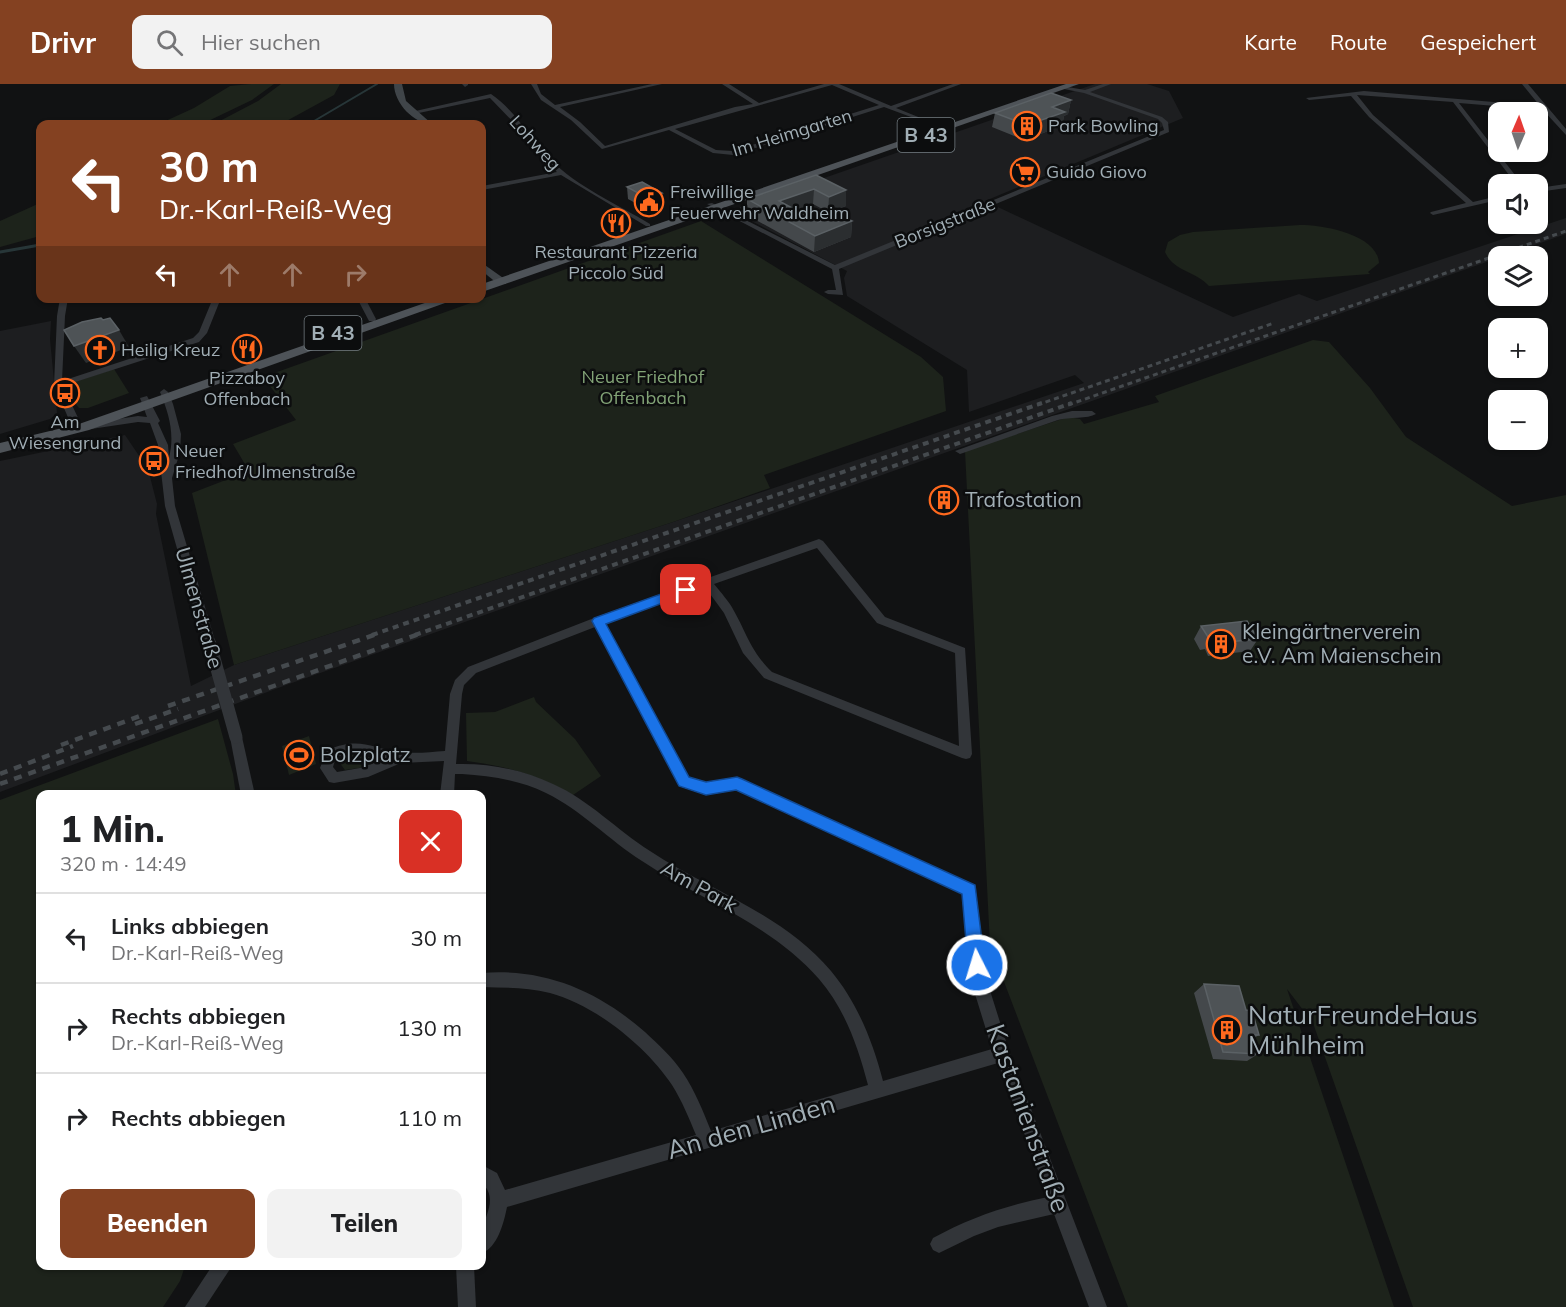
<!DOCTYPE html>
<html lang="de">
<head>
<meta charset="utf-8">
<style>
  body { margin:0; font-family:Mulish,sans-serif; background:#f2f2f2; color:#202124; height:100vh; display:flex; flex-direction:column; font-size:22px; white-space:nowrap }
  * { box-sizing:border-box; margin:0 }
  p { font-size:20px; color:#757577 }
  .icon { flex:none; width:33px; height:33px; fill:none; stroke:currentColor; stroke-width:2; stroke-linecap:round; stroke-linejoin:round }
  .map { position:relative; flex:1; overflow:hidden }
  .side { position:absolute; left:36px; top:706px; width:450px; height:480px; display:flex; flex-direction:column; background:#fff; border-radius:12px; box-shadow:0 2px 4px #0004 }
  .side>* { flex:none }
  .hud { position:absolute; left:36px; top:36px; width:450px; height:183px; border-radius:12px; box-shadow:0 2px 4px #0004; background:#844121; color:#fff; overflow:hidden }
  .needle { width:39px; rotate:2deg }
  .tools { position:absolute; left:1488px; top:18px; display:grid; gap:12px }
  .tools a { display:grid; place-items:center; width:60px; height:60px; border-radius:12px; background:#fff; box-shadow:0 2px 4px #0004; font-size:30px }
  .pin { position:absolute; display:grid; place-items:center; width:51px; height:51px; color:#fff; margin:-26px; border-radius:12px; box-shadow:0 3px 9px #0006 }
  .me { position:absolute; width:66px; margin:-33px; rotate:355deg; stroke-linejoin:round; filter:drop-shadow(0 0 4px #0008) }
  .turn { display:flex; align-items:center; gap:21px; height:126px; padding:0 24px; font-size:27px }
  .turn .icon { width:78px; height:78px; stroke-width:2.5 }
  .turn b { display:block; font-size:42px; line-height:51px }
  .lanes { display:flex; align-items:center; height:57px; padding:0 24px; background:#0003; justify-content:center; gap:30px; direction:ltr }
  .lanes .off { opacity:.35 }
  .round { display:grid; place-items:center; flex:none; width:63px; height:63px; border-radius:12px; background:#f2f2f2 }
  .overview { display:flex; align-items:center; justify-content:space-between; height:102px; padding:0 24px }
  h1 { font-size:36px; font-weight:800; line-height:45px }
  .primary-button { display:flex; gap:12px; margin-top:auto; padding:12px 24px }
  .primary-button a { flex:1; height:69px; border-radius:12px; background:#844121; color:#fff; font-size:24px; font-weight:800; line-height:69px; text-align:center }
  .primary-button a+a { background:#f2f2f2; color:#202124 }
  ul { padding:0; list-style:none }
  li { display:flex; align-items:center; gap:18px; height:90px; padding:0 24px; border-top:2px solid #e0e0e0 }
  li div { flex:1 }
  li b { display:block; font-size:22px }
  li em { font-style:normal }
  header { display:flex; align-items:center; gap:36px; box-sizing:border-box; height:84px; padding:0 30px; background:#844121; color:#fff }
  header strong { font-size:28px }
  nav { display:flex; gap:33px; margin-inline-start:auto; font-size:21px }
  .search { width:420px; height:54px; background:#f2f2f2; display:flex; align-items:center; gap:15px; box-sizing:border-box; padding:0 21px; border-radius:12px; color:#757577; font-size:22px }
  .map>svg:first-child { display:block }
  .built { fill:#1d1e20 }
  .green { fill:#1d231b }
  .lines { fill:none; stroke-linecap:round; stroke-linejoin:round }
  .stream-far1 { stroke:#273638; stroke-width:2 }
  .stream { stroke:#273638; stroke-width:3 }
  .street { fill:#323539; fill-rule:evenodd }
  .secondary { fill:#404549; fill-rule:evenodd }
  .primary { fill:#4e5358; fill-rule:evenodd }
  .rail-far2 { stroke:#454a4e; stroke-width:3; stroke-dasharray:5 4; stroke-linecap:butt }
  .rail-far1 { stroke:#454a4e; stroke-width:4; stroke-dasharray:6 5; stroke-linecap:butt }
  .rail { stroke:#454a4e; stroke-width:4.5; stroke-dasharray:8 7; stroke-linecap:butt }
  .street-bridge { stroke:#323539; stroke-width:13 }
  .wall { fill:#44484b }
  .shaded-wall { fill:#2b2e30 }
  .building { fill:#4e5356; stroke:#5b6165; stroke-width:1.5 }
  .route { fill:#1a73e8; stroke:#114b97; stroke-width:1.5 }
  .labels { text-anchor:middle; stroke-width:5; stroke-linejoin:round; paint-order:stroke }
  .far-poi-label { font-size:18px; fill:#a1aeb5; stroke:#0c0d0e; text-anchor:start }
  .far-street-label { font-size:18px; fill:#a1aeb5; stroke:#0c0d0e }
  .far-park-label { font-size:18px; fill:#82a376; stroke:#0c0d0e }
  .shield { fill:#0c0d0e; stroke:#747e83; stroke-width:1.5 }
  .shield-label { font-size:20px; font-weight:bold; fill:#a1aeb5 }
  .poi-label { font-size:21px; fill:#a1aeb5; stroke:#0c0d0e; text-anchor:start }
  .street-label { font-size:21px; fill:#a1aeb5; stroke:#0c0d0e }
  .near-poi-label { font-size:26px; fill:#a1aeb5; stroke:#0c0d0e; text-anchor:start }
  .near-street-label { font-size:26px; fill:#a1aeb5; stroke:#0c0d0e }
</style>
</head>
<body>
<header>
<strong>Drivr</strong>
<div class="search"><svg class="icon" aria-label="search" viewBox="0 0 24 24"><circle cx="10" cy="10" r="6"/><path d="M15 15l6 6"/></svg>Hier suchen</div>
<nav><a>Karte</a><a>Route</a><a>Gespeichert</a></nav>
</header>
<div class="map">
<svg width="1566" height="1223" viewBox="0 0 1566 1223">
  <rect width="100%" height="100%" fill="#111213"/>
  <g class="built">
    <polygon points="1095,0 1147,0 1169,7 1183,34 985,117 1233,233 1299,210 1317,217 1566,134 1566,150 289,600 0,708 0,377 125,351 148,385 157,420 156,430 191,602 234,581 673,438 1084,299 1075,291 969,328 967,286 847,212 844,194 847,187 738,130 740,123"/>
    <polygon points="51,237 50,255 57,329 50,335 0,350 0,247"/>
  </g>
  <g class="green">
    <polygon points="251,0 274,0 252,16 202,40 159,40 194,24 230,2"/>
    <polygon points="281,0 340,0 334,11 281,40 214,40 258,17"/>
    <polygon points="40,119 40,152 0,163 0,137"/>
    <polygon points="701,137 921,273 943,293 946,327 764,391 770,404 673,438 234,581 192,409 249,387 233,360 296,336 263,293"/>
    <path d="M1300,141C1323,141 1377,150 1379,179L1368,188L1370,190L1209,202C1196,187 1174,188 1165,168L1168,158L1180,151L1193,148Z"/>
    <polygon points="1313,256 1329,258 1370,304 1406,353 1512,422 1566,411 1566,1223 1413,1223 1313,939 1287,905 1394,1223 1128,1223 990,861 965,367 1068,333 1080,335 1084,340 1159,318 1155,312"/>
    <polygon points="114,285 129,309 88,324 79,324 62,302"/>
    <path d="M534,613L536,618L575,655L601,692L573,711C534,690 510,683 467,677L466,629L495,628Z"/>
    <polygon points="218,635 233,690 236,711 40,711 40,1182 185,1182 180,1197 163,1223 0,1223 0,716"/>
    <polygon points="309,652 316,680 289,691 282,662"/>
    <polygon points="349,669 379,675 366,683 345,686 339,678 342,673"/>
  </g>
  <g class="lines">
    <polyline class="stream-far1" points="309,40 377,0"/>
    <polyline class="stream" points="0,168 40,161"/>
    <g class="street">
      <polygon points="462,0 468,0 468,1 465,3"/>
      <path d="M531,0H537L541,10L555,21L652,0H662L560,23L580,38L605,62L735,23L753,20L722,0H729L759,19L824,0H839L891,22L953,0H961L896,24L938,41V43L884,23L733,71L713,69L669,46L602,65L571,36L541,16ZM832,1L879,21L733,67L716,66L675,45Z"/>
      <polygon points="1103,0 1111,0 1090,8 1162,33 1168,38 1169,48 839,185 843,211 828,210 824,208 828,206 836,206 832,185 707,120 712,119 835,181 1164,46 1162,39 1158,35 1084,9 1059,4 1062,2 1085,6"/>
      <polygon points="1522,0 1528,0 1566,45 1566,51 1543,26 1459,19 1522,100 1516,100 1453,18 1357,11 1373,31 1473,118 1498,112 1498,116 1433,131 1430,129 1431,128 1466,119 1369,33 1351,12 1309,16 1306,14 1364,7 1540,22"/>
      <path d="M491,10C515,26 530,55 550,75C577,103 617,120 650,140V142H646L561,91L482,106V102L557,88L545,77L521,46L490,14L414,30L411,28Z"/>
      <polygon points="1566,100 1566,104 1538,108 1538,104"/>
      <polygon points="60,214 68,214 65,232 62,297 193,254 199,248 213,214 221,214 207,249 199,258 63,302 80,338 75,341 70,338 54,301 57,232"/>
      <polygon points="357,214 365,214 376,235 375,237 369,237"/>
      <path d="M164,305L168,308L173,320L181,350L180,368L172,394L175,422L216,560L210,564L204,560L165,422L158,361L150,339L138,338L91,345L86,342L91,339L138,332L147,333L140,314L147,312L160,337L158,339L168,361L169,374C175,350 169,330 160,308Z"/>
      <path d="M1072,327H1092L1096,330C1088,335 1069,333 1058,336L963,369L960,370L955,367L1052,332Z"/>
      <path d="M819,455L823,457L885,533L965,564L972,670L970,674L966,675L962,674L764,594L743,569L724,529L705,503L605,539L688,694L706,699L737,693L742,695L974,801L987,897L1010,970L1107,1223H1089L1054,1130L998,1143L974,1152L939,1169L933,1166L930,1160L933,1154C969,1134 1007,1121 1048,1113L998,979L507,1123C504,1139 497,1164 482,1169C482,1161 480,1151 482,1144C487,1129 497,1113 482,1099V1081L497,1089L505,1106L696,1051C689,1034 682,1017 672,1001C646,962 595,921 550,909C527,903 505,904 482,903V889C545,884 598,907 645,948C659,961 673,974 683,989C695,1007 703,1027 711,1047L868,1001C858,963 845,925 819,895C771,840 701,816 642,777C609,756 581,726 546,709C520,696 491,692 462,690H455L454,711H440L444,677L401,679L368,693L334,699L329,698L320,684L327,666C361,652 369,664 401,668C416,670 430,668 445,667L450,610L455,596L468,583L594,534ZM817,464L877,539L955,569L959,662L772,588C750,566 748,552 734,527C729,517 721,509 714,500ZM595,543L679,702L706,711L736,705L962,810L971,897L992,965L883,997C873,958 857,918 831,887C783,830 710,807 650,767C617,746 589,716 553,700C523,686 490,679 456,680L462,610L464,601L476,589ZM349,669L365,670L385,675L360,684L337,688L333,683L336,673Z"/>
      <polygon points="236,648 240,649 242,653 255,711 241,711 230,653 232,649"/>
      <polygon points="212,1182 232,1182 205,1223 185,1223"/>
      <polygon points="456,1182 474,1182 476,1223 458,1223"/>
    </g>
    <g class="secondary">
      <path d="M394,0H402L406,17L432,40C414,40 394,19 394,0Z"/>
      <polygon points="482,179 506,196 506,200 498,200 482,187"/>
    </g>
    <g class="primary">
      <polygon points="1066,0 1079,0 482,208 482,200"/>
      <polygon points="439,214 459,214 89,346 0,369 0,359 79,340"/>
    </g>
    <g class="rail-far2">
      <polyline points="1037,321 1274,239"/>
      <polyline points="1068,321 1566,147"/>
    </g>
    <g class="rail-far1">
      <polyline points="372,551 1042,319"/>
      <polyline points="415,551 1072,319"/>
    </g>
    <g class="rail">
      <polyline points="168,622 377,550"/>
      <polyline points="135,640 178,625"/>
      <polyline points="61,661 143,631"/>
      <polyline points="0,690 73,662"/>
      <polyline points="0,700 419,550"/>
    </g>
    <polyline class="street-bridge" points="210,560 236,653"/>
  </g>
  <g class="wall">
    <polygon points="1071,16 1068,30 1064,32 1062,42 1024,56 992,43 995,29"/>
    <polygon points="816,91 846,106 846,122 828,128 813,120 797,126 818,138 852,137 851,153 814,168 747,131 747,115"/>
    <polygon points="627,103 662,109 663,121 648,126 628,115"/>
    <polygon points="1201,542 1258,555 1250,567 1208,572 1205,565 1200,566 1194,555"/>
    <polygon points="1204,900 1246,926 1259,951 1254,954 1258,970 1247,977 1213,975 1194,909"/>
  </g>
  <g class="shaded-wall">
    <polygon points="1071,16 1068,30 1064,32 1062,42 1024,56 1027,41 1052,23"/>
    <polygon points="814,105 813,120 779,133 779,117"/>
    <polygon points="846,106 846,122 828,128 829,113"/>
    <polygon points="662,109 663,121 648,126 647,114"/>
    <polygon points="852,137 851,153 814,168 815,152"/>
    <polygon points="119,246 129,263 86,279 74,262"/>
  </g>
  <g class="building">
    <polygon points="1051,9 1071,16 1052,23 1065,28 1027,41 995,29"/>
    <polygon points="816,91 846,106 829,113 814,105 779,117 818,138 838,130 852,137 815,152 747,115"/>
    <polygon points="642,98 662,109 647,114 627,103"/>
    <polygon points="101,234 103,236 110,234 119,246 74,262 64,246 82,238"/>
    <polygon points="1247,537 1258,555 1216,559 1212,552 1208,553 1201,542"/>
    <polygon points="1204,900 1239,902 1246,926 1252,927 1259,951 1253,951 1258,970 1223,968"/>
  </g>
  <polygon class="route" points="686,501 692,506 690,509 606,540 689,693 706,698 737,693 742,695 975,801 985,881 983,887 977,890 971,887 968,881 962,810 736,706 706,711 679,702 592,537 594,534"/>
  <defs>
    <g id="building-ring" transform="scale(1.5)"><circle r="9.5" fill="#0c0d0e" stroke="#ff691e" stroke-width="1.5"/><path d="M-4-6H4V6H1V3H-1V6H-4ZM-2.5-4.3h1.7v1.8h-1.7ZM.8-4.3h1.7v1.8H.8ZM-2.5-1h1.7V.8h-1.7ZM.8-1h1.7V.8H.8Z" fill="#ff691e"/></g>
    <g id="supermarket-ring" transform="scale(1.5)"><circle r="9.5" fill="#0c0d0e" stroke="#ff691e" stroke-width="1.5"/><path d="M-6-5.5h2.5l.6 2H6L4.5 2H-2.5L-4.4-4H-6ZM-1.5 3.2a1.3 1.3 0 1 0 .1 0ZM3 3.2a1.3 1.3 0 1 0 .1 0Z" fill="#ff691e"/></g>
    <g id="civic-ring" transform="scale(1.5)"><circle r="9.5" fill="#0c0d0e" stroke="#ff691e" stroke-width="1.5"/><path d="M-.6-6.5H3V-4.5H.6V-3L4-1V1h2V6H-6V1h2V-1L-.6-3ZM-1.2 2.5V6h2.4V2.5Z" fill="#ff691e"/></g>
    <g id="restaurant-ring" transform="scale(1.5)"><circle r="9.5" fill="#0c0d0e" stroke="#ff691e" stroke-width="1.5"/><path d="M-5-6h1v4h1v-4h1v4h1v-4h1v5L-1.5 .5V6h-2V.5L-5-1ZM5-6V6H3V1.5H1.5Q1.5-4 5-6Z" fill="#ff691e"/></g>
    <g id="church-ring" transform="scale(1.5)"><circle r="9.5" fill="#0c0d0e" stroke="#ff691e" stroke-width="1.5"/><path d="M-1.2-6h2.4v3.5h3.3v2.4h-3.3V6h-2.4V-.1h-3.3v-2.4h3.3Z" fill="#ff691e"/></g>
    <g id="bus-ring" transform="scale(1.5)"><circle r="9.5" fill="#0c0d0e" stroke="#ff691e" stroke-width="1.5"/><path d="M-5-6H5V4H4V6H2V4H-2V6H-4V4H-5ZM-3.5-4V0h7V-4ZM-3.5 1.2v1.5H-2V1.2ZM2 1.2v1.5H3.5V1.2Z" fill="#ff691e"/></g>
    <g id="stadium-ring" transform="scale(1.5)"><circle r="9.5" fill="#0c0d0e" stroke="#ff691e" stroke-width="1.5"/><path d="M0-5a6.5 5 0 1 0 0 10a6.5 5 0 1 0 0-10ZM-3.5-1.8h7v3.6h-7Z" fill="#ff691e"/></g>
  </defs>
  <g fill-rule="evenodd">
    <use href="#building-ring" x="1027" y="42"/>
    <use href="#supermarket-ring" x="1025" y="88"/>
    <use href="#civic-ring" x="649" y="118"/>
    <use href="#restaurant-ring" x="616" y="139"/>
    <use href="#restaurant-ring" x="247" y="265"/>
    <use href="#church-ring" x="100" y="266"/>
    <use href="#bus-ring" x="65" y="309"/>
    <use href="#bus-ring" x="154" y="377"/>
    <use href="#building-ring" x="944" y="416"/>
    <use href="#building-ring" x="1221" y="560"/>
    <use href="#stadium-ring" x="299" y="671"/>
    <use href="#building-ring" x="1227" y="946"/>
  </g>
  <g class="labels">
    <g class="far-poi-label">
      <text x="1048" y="48">Park Bowling</text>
      <text x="1046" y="94">Guido Giovo</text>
      <text x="670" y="114">Freiwillige<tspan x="670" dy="21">Feuerwehr Waldheim</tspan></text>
      <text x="616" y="174" text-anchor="middle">Restaurant Pizzeria<tspan x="616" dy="21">Piccolo Süd</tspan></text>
      <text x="121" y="272">Heilig Kreuz</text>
      <text x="247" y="300" text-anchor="middle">Pizzaboy<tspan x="247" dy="21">Offenbach</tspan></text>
      <text x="65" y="344" text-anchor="middle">Am<tspan x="65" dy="21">Wiesengrund</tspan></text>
      <text x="175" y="373">Neuer<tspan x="175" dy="21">Friedhof/Ulmenstraße</tspan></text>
    </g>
    <g class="far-street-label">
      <text transform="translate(792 49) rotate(-17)" y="6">Im Heimgarten</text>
      <text transform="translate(535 59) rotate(48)" y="6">Lohweg</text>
      <text transform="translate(945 139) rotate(-22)" y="6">Borsigstraße</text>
    </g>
    <g class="far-park-label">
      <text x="643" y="299">Neuer Friedhof<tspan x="643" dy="21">Offenbach</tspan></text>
    </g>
    <g class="shield">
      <rect x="897.5" y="34" width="57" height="34" rx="4.5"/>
      <rect x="304.5" y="232" width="57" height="34" rx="4.5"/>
    </g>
    <g class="shield-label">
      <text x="926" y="58">B 43</text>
      <text x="333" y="256">B 43</text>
    </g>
    <g class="poi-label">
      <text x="965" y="423">Trafostation</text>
      <text x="1242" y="555">Kleingärtnerverein<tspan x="1242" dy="24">e.V. Am Maienschein</tspan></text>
      <text x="320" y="678">Bolzplatz</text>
    </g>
    <g class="street-label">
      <text transform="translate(199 524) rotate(74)" y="7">Ulmenstraße</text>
      <text transform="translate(699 803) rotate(29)" y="7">Am Park</text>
    </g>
    <g class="near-poi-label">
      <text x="1248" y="940">NaturFreundeHaus<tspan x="1248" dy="30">Mühlheim</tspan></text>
    </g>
    <g class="near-street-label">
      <text transform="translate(1028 1034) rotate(70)" y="9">Kastanienstraße</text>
      <text transform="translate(751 1043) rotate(-16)" y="9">An den Linden</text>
    </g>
  </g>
</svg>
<div class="tools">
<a><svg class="needle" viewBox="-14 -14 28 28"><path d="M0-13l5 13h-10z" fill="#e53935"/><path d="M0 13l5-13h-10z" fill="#757577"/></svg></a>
<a><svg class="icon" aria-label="sound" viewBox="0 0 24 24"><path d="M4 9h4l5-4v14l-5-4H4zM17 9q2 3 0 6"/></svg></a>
<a><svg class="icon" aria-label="layers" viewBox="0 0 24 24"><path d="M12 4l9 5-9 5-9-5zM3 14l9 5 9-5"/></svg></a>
<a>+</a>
<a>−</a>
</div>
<div class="pin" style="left:686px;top:506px;background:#d93025"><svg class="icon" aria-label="arrive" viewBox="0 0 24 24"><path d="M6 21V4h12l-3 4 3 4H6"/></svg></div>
<svg class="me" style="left:977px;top:881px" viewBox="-20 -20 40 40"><circle r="17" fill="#1a73e8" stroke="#fff" stroke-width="3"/><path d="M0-11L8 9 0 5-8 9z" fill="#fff"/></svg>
<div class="hud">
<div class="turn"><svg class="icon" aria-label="left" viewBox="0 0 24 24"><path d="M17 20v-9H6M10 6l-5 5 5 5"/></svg><div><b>30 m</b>Dr.-Karl-Reiß-Weg</div></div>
<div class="lanes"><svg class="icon" aria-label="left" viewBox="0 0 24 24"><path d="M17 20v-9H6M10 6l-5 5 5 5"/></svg><svg class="icon off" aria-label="ahead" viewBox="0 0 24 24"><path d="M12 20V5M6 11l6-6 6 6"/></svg><svg class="icon off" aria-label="ahead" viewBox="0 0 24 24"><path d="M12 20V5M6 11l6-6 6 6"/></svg><svg class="icon off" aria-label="right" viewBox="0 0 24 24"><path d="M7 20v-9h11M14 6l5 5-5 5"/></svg></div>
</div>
<section class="side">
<div class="overview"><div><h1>1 Min.</h1><p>320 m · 14:49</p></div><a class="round" style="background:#d93025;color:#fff"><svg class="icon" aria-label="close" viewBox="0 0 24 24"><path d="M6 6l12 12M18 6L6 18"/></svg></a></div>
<ul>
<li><svg class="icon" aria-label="left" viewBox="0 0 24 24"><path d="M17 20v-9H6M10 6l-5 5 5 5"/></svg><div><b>Links abbiegen</b><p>Dr.-Karl-Reiß-Weg</p></div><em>30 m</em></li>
<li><svg class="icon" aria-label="right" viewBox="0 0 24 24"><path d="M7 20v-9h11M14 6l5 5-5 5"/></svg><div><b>Rechts abbiegen</b><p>Dr.-Karl-Reiß-Weg</p></div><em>130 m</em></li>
<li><svg class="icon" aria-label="right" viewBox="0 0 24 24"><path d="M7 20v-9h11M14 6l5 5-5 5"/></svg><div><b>Rechts abbiegen</b></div><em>110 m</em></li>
</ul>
<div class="primary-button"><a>Beenden</a><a>Teilen</a></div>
</section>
</div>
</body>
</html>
